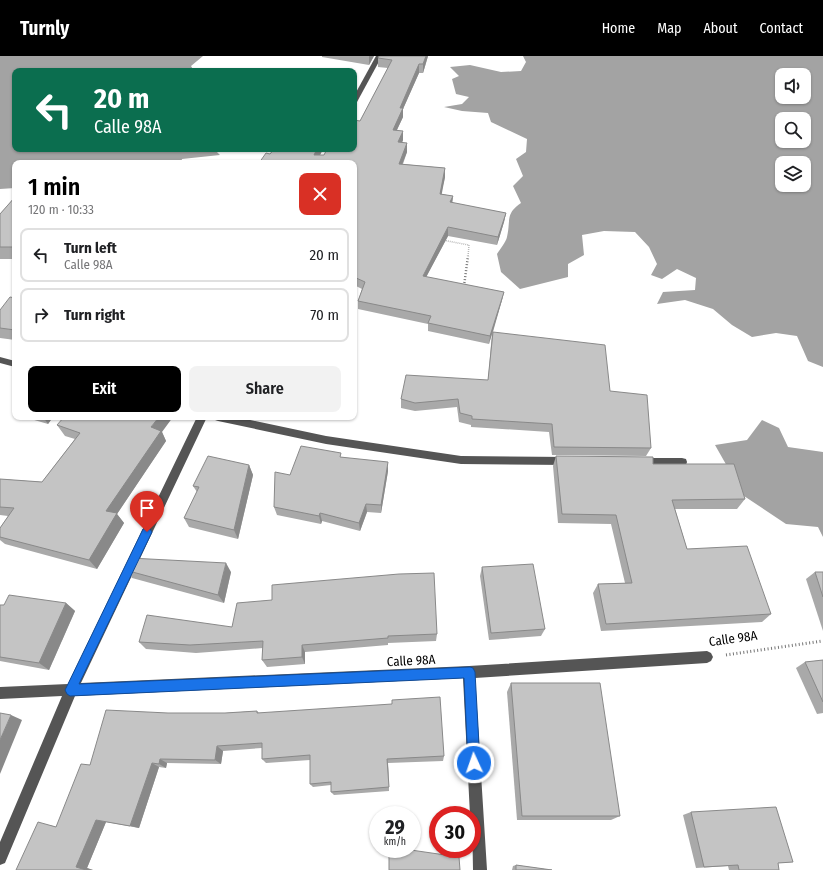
<!DOCTYPE html>
<html lang="en">
<head>
<meta charset="utf-8">
<style>
  body { margin:0; font-family:"Fira Sans Condensed",sans-serif; background:#f2f2f2; color:#202124; height:100vh; display:flex; flex-direction:column; font-size:15px; white-space:nowrap }
  * { box-sizing:border-box; margin:0 }
  p { font-size:13px; color:#757577 }
  .icon { flex:none; width:22px; height:22px; fill:none; stroke:currentColor; stroke-width:2; stroke-linecap:round; stroke-linejoin:round }
  .map { position:relative; flex:1; overflow:hidden }
  .panel { position:absolute; left:12px; top:104px; width:345px; height:260px; display:flex; flex-direction:column; background:#fff; border-radius:8px; box-shadow:0 1px 3px #0004 }
  .panel>* { flex:none }
  .banner { position:absolute; left:12px; top:12px; width:345px; height:84px; border-radius:8px; box-shadow:0 1px 3px #0004; background:#0b6e4f; color:#fff; overflow:hidden }
  .fabs { position:absolute; left:775px; top:12px; display:grid; gap:8px }
  .fabs a { display:grid; place-items:center; width:36px; height:36px; border-radius:8px; background:#fff; box-shadow:0 1px 3px #0004; font-size:20px }
  .speed { position:absolute; left:369px; top:750px; display:flex; gap:8px; font-size:20px; font-weight:700; text-align:center }
  .speed>* { display:grid; place-content:center; width:52px; height:52px; border-radius:50%; background:#fff; box-shadow:0 1px 3px #0004; line-height:1 }
  .speed small { font-size:10px; font-weight:400 }
  .speed .limit { border:6px solid #d22; background:#fff; color:#111 }
  .pin { position:absolute; display:grid; place-items:center; width:34px; height:34px; color:#fff; margin:-41px -17px; border-radius:50% 50% 50% 0; rotate:-45deg; box-shadow:0 0 4px #0007 }
  .pin .icon { rotate:45deg }
  .me { position:absolute; width:44px; margin:-22px; rotate:357deg; stroke-linejoin:round; filter:drop-shadow(0 0 3px #0008) }
  .turn { display:flex; align-items:center; gap:14px; height:84px; padding:0 16px; font-size:18px }
  .turn .icon { width:52px; height:52px; stroke-width:2.5 }
  .turn b { display:block; font-size:28px; line-height:34px }
  .round { display:grid; place-items:center; flex:none; width:42px; height:42px; border-radius:8px; background:#f2f2f2 }
  .summary { display:flex; align-items:center; justify-content:space-between; height:68px; padding:0 16px }
  h1 { font-size:24px; font-weight:600; line-height:30px; color:#000 }
  .primary-button { display:flex; gap:8px; margin-top:auto; padding:8px 16px }
  .primary-button a { flex:1; height:46px; border-radius:8px; background:#000; color:#fff; font-size:16px; font-weight:600; line-height:46px; text-align:center }
  .primary-button a+a { background:#f2f2f2; color:#202124 }
  ul { padding:0; list-style:none }
  li { display:flex; align-items:center; gap:12px; height:54px; margin:0 8px 6px; padding:0 8px; border:2px solid #e0e0e0; border-radius:8px }
  li div { flex:1 }
  li b { display:block; font-size:15px }
  li em { font-style:normal }
  header { display:flex; align-items:center; gap:24px; box-sizing:border-box; height:56px; padding:0 20px; background:#000; color:#fff }
  header strong { font-size:19px }
  nav { display:flex; gap:22px; margin-inline-start:auto; font-size:14px }
  .map>svg:first-child { display:block }
  .water { fill:#a3a3a3; fill-rule:evenodd }
  .lines { fill:none; stroke-linecap:round; stroke-linejoin:round }
  .path-far2 { stroke:#777; stroke-width:1.5; stroke-dasharray:0.5 1.5; stroke-linecap:butt }
  .path-far1 { stroke:#777; stroke-width:2.5; stroke-dasharray:1 2; stroke-linecap:butt }
  .path { stroke:#777; stroke-width:3; stroke-dasharray:1 2.5; stroke-linecap:butt }
  .minor { fill:#555; fill-rule:evenodd }
  .wall { fill:#a9a9a9 }
  .shaded-wall { fill:#898989 }
  .building { fill:#c4c4c4; stroke:#898989 }
  .route { fill:#1a73e8; stroke:#114b97 }
  .labels { text-anchor:middle; stroke-width:3; stroke-linejoin:round; paint-order:stroke }
  .near-street-label { font-size:13px; fill:#000; stroke:#fff }
</style>
</head>
<body>
<header>
<strong>Turnly</strong>
<nav><a>Home</a><a>Map</a><a>About</a><a>Contact</a></nav>
</header>
<div class="map">
<svg width="823" height="814" viewBox="0 0 823 814">
  <rect width="100%" height="100%" fill="#fff"/>
  <g class="water">
    <polygon points="0,0 203,0 191,10 194,15 15,15 15,93 214,93 220,99 182,103 181,107 15,107 15,132 0,133"/>
    <path d="M523,0H823V311L808,305L797,280L776,277L752,281L732,269L713,253L685,244L657,248L663,236L695,234L696,222L677,213L662,223L651,219L657,208L649,191L635,176L604,175L582,179L584,199L568,208V221L520,233L501,216L497,198C500,193 506,186 507,181C511,164 505,158 521,147L513,130L523,120L516,103L526,96L527,83L491,66L488,57L462,55L444,51L462,48L469,41L456,38L452,23L459,20L450,11L470,9L501,16L521,15L526,6ZM782,19H804V41H782ZM782,63H804V85H782ZM782,107H804V129H782Z"/>
    <polygon points="762,364 779,372 788,391 823,396 823,481 818,471 786,468 744,440 715,389 747,384"/>
  </g>
  <g class="lines">
    <polyline class="path-far2" points="442,184 469,189 468,201"/>
    <polyline class="path-far1" points="464,230 468,200"/>
    <polyline class="path" points="726,599 823,585"/>
    <g class="minor">
      <polygon points="376,0 382,0 357,46 354,48 354,40"/>
      <polygon points="0,301 15,305 15,311 0,307"/>
      <polygon points="197,361 207,361 81,627 469,610 707,595 711,597 713,601 711,605 707,607 475,622 487,814 473,814 472,759 470,759 463,622 75,640 5,807 0,809 0,786 62,640 0,643 0,631 68,628"/>
      <polygon points="213,361 236,361 326,380 461,400 568,401 572,402 573,405 572,408 568,409 461,408 326,388 218,365 215,364"/>
      <polygon points="640,402 682,402 686,403 687,406 686,409 682,410 640,410 636,409 635,406 636,403"/>
    </g>
  </g>
  <g class="wall">
    <polygon points="322,0 374,0 369,9 322,1"/>
    <polygon points="428,0 423,17 419,17 403,53 403,61 397,74 403,84 402,87 407,87 407,96 403,108 445,112 445,121 441,138 453,140 452,147 506,157 504,166 497,189 448,180 426,221 504,236 502,244 493,276 610,335 651,392 646,400 552,399 549,376 471,371 471,369 459,366 457,351 415,355 401,352 401,343 488,324 492,277 489,288 428,275 428,268 358,253 358,245 362,233 354,229 354,107 270,98 274,93 323,93 320,99 324,99 360,65 388,12 378,11 378,2"/>
    <polygon points="15,141 15,203 0,203 0,158"/>
    <polygon points="15,242 15,284 0,282 0,254"/>
    <polygon points="24,361 53,361 48,368"/>
    <polygon points="57,369 162,376 166,385 117,458 124,467 97,513 5,488 0,484 0,472 8,460 0,459 0,423 42,426 75,383 65,380"/>
    <polygon points="556,400 653,408 745,443 737,453 675,453 687,493 771,558 762,566 601,575 593,537 598,528 625,527 611,468 558,467 553,410"/>
    <polygon points="342,401 388,415 381,457 367,456 360,475 322,465 321,468 277,459 274,451 290,419"/>
    <polygon points="249,409 253,419 238,483 189,471 184,462 197,436 193,430"/>
    <polygon points="482,511 545,573 541,580 489,584 480,520"/>
    <polygon points="125,514 231,516 224,547 132,522"/>
    <polygon points="815,516 823,516 823,575 806,523"/>
    <polygon points="66,547 75,555 49,614 0,605 0,549"/>
    <polygon points="232,571 437,578 436,585 388,587 388,589 305,596 305,608 267,611 262,604 263,592 196,597 146,593 139,586"/>
    <polygon points="823,604 823,657 817,658 796,612 805,606"/>
    <polygon points="511,627 620,760 611,764 517,764 507,636"/>
    <polygon points="257,655 259,657 444,700 443,705 388,707 389,735 334,739 331,736 331,729 313,731 310,728 310,704 266,707 262,703 262,692 223,695 221,708 167,707 166,712 159,711 139,772 106,766 87,812 93,814 16,814 50,769 56,771 90,709 168,657 225,657"/>
    <polygon points="691,756 793,806 778,807 779,814 729,814 728,810 696,812 683,759"/>
    <polygon points="516,809 552,814 512,814 513,810"/>
  </g>
  <g class="shaded-wall">
    <polygon points="369,0 374,0 369,9"/>
    <polygon points="426,0 428,0 423,17 423,8"/>
    <polygon points="419,8 419,17 403,53 403,61 393,82 393,74 400,52"/>
    <polygon points="403,75 403,84 398,95 398,86"/>
    <polygon points="407,87 407,96 399,116 399,108"/>
    <polygon points="317,93 323,93 316,107 314,99"/>
    <polygon points="445,112 445,121 440,147 440,138"/>
    <polygon points="453,140 452,149 450,146"/>
    <polygon points="506,157 504,166 497,189 498,181"/>
    <polygon points="448,171 448,180 422,229 423,220"/>
    <polygon points="504,236 502,244 489,288 490,280"/>
    <polygon points="43,361 53,361 48,368"/>
    <polygon points="159,361 173,361 162,376 166,385 117,458 124,467 97,513 89,504 106,455 151,371"/>
    <polygon points="388,406 388,415 381,457 381,449"/>
    <polygon points="249,409 253,419 238,483 234,474"/>
    <polygon points="366,448 367,456 360,475 359,467"/>
    <polygon points="320,457 322,465 321,468 319,460"/>
    <polygon points="226,507 231,516 224,547 218,539"/>
    <polygon points="66,547 75,555 49,614 39,607"/>
    <polygon points="302,589 305,596 305,608 302,601"/>
    <polygon points="11,659 22,664 0,718 0,684"/>
    <polygon points="217,690 223,695 221,708 215,704"/>
    <polygon points="160,703 167,707 166,712 159,708"/>
    <polygon points="387,703 388,707 389,735 389,731"/>
    <polygon points="152,707 159,711 139,772 130,770"/>
    <polygon points="96,764 106,766 87,812 93,814 86,814 76,811"/>
  </g>
  <g class="building">
    <polygon points="379,0 426,0 423,8 419,8 400,52 403,52 393,74 403,75 398,86 407,87 399,108 445,112 440,138 453,140 450,146 506,157 498,181 448,171 423,220 504,236 490,280 428,267 431,260 358,245 365,226 354,221 354,107 259,107 266,97 270,98 274,93 317,93 314,99 324,99 327,93 354,93 354,64 360,65 392,4 378,2"/>
    <polygon points="15,141 15,191 0,191 0,158"/>
    <polygon points="10,241 15,242 15,274 0,272 0,254"/>
    <polygon points="493,276 605,289 610,335 647,339 651,392 554,391 552,368 472,363 472,360 460,357 458,343 415,347 401,343 406,319 488,324"/>
    <polygon points="64,361 159,361 151,371 161,375 106,455 117,457 89,504 0,481 0,472 14,452 0,451 0,423 42,426 80,377 57,369"/>
    <polygon points="301,390 341,397 340,401 388,406 381,449 366,448 359,467 320,457 319,460 274,451 275,416 290,419"/>
    <polygon points="208,400 249,409 234,474 184,462 199,431 193,430"/>
    <polygon points="556,400 653,401 653,408 734,408 745,443 672,444 687,493 747,490 771,558 606,568 598,528 632,527 616,459 562,458"/>
    <polygon points="130,502 226,507 218,539 125,514"/>
    <polygon points="533,508 545,573 491,577 482,511"/>
    <polygon points="815,516 823,516 823,541"/>
    <polygon points="434,517 437,578 388,580 388,582 302,589 302,601 262,604 263,585 190,589 139,586 147,559 232,571 237,547 272,544 272,529 399,518"/>
    <polygon points="9,539 66,547 39,607 0,601 0,549 4,549"/>
    <polygon points="823,604 823,646 805,606"/>
    <polygon points="511,627 600,627 620,760 522,760"/>
    <polygon points="440,641 444,700 387,703 389,731 331,736 331,726 310,728 310,699 262,703 262,687 217,690 215,704 160,703 159,708 152,707 130,770 96,764 76,811 86,814 16,814 38,766 56,771 81,708 90,709 106,654 168,657 225,657 257,655 257,657 392,648 392,644"/>
    <polygon points="0,657 11,659 0,684"/>
    <polygon points="776,751 793,806 778,807 779,814 739,814 738,809 704,811 691,756"/>
    <polygon points="389,793 404,793 459,801 460,814 389,814"/>
    <polygon points="516,809 552,814 516,814"/>
  </g>
  <polygon class="route" points="147,472 150,473 152,476 79,628 470,611 473,612 475,616 480,707 478,712 474,713 470,712 468,707 464,622 70,640 67,638 65,634 67,630 143,473"/>
  <g class="labels">
    <g class="near-street-label">
      <text transform="translate(733 582) rotate(-8)" y="5">Calle 98A</text>
      <text transform="translate(411 604) rotate(-3)" y="5">Calle 98A</text>
    </g>
  </g>
</svg>
<div class="fabs">
<a><svg class="icon" aria-label="sound" viewBox="0 0 24 24"><path d="M4 9h4l5-4v14l-5-4H4zM17 9q2 3 0 6"/></svg></a>
<a><svg class="icon" aria-label="search" viewBox="0 0 24 24"><circle cx="10" cy="10" r="6"/><path d="M15 15l6 6"/></svg></a>
<a><svg class="icon" aria-label="layers" viewBox="0 0 24 24"><path d="M12 4l9 5-9 5-9-5zM3 14l9 5 9-5"/></svg></a>
</div>
<div class="speed"><div>29<small>km/h</small></div><div class="limit">30</div></div>
<div class="pin" style="left:147px;top:476px;background:#d93025"><svg class="icon" aria-label="arrive" viewBox="0 0 24 24"><path d="M6 21V4h12l-3 4 3 4H6"/></svg></div>
<svg class="me" style="left:474px;top:707px" viewBox="-20 -20 40 40"><circle r="17" fill="#1a73e8" stroke="#fff" stroke-width="3"/><path d="M0-11L8 9 0 5-8 9z" fill="#fff"/></svg>
<div class="banner">
<div class="turn"><svg class="icon" aria-label="left" viewBox="0 0 24 24"><path d="M17 20v-9H6M10 6l-5 5 5 5"/></svg><div><b>20 m</b>Calle 98A</div></div>
</div>
<section class="panel">
<div class="summary"><div><h1>1 min</h1><p>120 m · 10:33</p></div><a class="round" style="background:#d93025;color:#fff"><svg class="icon" aria-label="close" viewBox="0 0 24 24"><path d="M6 6l12 12M18 6L6 18"/></svg></a></div>
<ul>
<li><svg class="icon" aria-label="left" viewBox="0 0 24 24"><path d="M17 20v-9H6M10 6l-5 5 5 5"/></svg><div><b>Turn left</b><p>Calle 98A</p></div><em>20 m</em></li>
<li><svg class="icon" aria-label="right" viewBox="0 0 24 24"><path d="M7 20v-9h11M14 6l5 5-5 5"/></svg><div><b>Turn right</b></div><em>70 m</em></li>
</ul>
<div class="primary-button"><a>Exit</a><a>Share</a></div>
</section>
</div>
</body>
</html>
